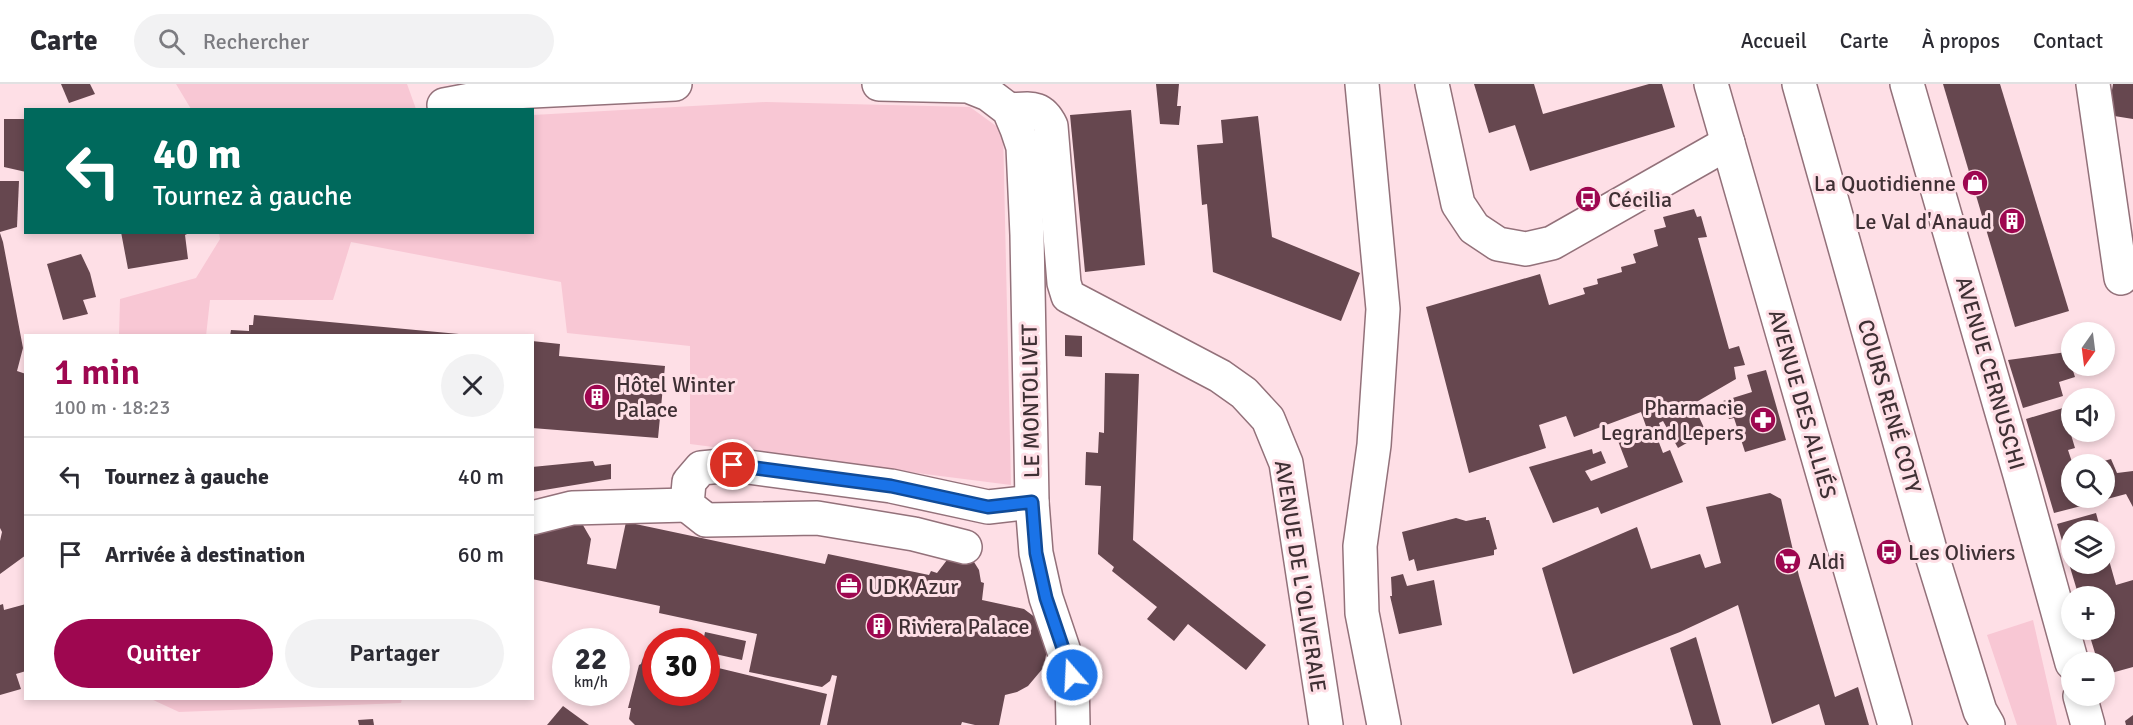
<!DOCTYPE html>
<html lang="fr">
<head>
<meta charset="utf-8">
<style>
  body { margin:0; font-family:Signika,sans-serif; background:#f2f2f3; color:#2b2b33; height:100vh; display:flex; flex-direction:column; font-size:22px; white-space:nowrap }
  * { box-sizing:border-box; margin:0 }
  p { font-size:20px; color:#7c7c81 }
  .icon { flex:none; width:33px; height:33px; fill:none; stroke:currentColor; stroke-width:2; stroke-linecap:round; stroke-linejoin:round }
  .map { position:relative; flex:1; overflow:hidden }
  .drawer { position:absolute; left:24px; top:250px; width:510px; height:366px; display:flex; flex-direction:column; background:#fff; border-radius:0px; box-shadow:0 3px 9px #0003 }
  .drawer>* { flex:none }
  .banner { position:absolute; left:24px; top:24px; width:510px; height:126px; border-radius:0px; box-shadow:0 3px 9px #0003; background:#00695c; color:#fff; overflow:hidden }
  .needle { width:39px; rotate:194deg }
  .tools { position:absolute; left:2061px; top:238px; display:grid; gap:12px }
  .tools a { display:grid; place-items:center; width:54px; height:54px; border-radius:50%; background:#fff; box-shadow:0 3px 9px #0003; font-size:30px }
  .speed { position:absolute; left:552px; top:544px; display:flex; gap:12px; font-size:30px; font-weight:700; text-align:center }
  .speed>* { display:grid; place-content:center; width:78px; height:78px; border-radius:50%; background:#fff; box-shadow:0 3px 9px #0003; line-height:1 }
  .speed small { font-size:15px; font-weight:400 }
  .speed .limit { border:9px solid #d22; background:#fff; color:#111 }
  .pin { position:absolute; display:grid; place-items:center; width:51px; height:51px; color:#fff; margin:-26px; border:3px solid #fff; border-radius:50%; box-shadow:0 2px 6px #0007 }
  .me { position:absolute; width:66px; margin:-33px; rotate:341deg; stroke-linejoin:round; filter:drop-shadow(0 0 4px #0008) }
  .turn { display:flex; align-items:center; gap:21px; height:126px; padding:0 30px; font-size:27px }
  .turn .icon { width:78px; height:78px; stroke-width:2.5 }
  .turn b { display:block; font-size:42px; line-height:51px }
  .round { display:grid; place-items:center; flex:none; width:63px; height:63px; border-radius:32px; background:#f2f2f3 }
  .overview { display:flex; align-items:center; justify-content:space-between; height:102px; padding:0 30px }
  h1 { font-size:36px; font-weight:600; line-height:45px; color:#9e0750 }
  .button { display:flex; gap:12px; margin-top:auto; padding:12px 30px }
  .button a { flex:1; height:69px; border-radius:36px; background:#9e0750; color:#fff; font-size:24px; font-weight:600; line-height:69px; text-align:center }
  .button a+a { background:#f2f2f3; color:#2b2b33 }
  ul { padding:0; list-style:none }
  li { display:flex; align-items:center; gap:18px; height:78px; padding:0 30px; border-top:2px solid #e1e1e2 }
  li div { flex:1 }
  li b { display:block; font-size:22px }
  li em { font-style:normal }
  header { display:flex; align-items:center; gap:36px; box-sizing:border-box; height:84px; padding:0 30px; background:#fff; border-bottom:2px solid #e1e1e2 }
  header strong { font-size:28px }
  nav { display:flex; gap:33px; margin-inline-start:auto; font-size:21px }
  .search { width:420px; height:54px; background:#f2f2f3; display:flex; align-items:center; gap:15px; box-sizing:border-box; padding:0 21px; border-radius:33px; color:#7c7c81; font-size:22px }
  .map>svg:first-child { display:block }
  .green { fill:#f8c7d4 }
  .building { fill:#66474f }
  .lines { fill:none; stroke-linecap:round; stroke-linejoin:round }
  .minor-casing { stroke:#93717a; stroke-width:36 }
  .minor { stroke:#fff; stroke-width:33 }
  .route-casing { stroke:#114b97; stroke-width:15 }
  .route { stroke:#1a73e8; stroke-width:10 }
  .labels { text-anchor:middle; stroke-width:6; stroke-linejoin:round; paint-order:stroke }
  .poi-label { font-size:22px; fill:#3f3034; stroke:#fedfe6; text-anchor:start }
  .street-label { font-size:22px; fill:#3f3034; stroke:#fedfe6 }
</style>
</head>
<body>
<header>
<strong>Carte</strong>
<div class="search"><svg class="icon" aria-label="search" viewBox="0 0 24 24"><circle cx="10" cy="10" r="6"/><path d="M15 15l6 6"/></svg>Rechercher</div>
<nav><a>Accueil</a><a>Carte</a><a>À propos</a><a>Contact</a></nav>
</header>
<div class="map">
<svg width="2133" height="641" viewBox="0 0 2133 641">
  <rect width="100%" height="100%" fill="#fedfe6"/>
  <g class="green">
    <polygon points="176,0 407,0 416,25 191,25"/>
    <polygon points="766,18 970,23 1003,47 1011,401 690,360 690,262 567,249 561,198 351,158 333,216 210,216 206,252 119,252 120,215 196,194 220,155 219,149 532,148 533,31"/>
    <polygon points="2033,536 2057,641 2017,641 1987,551"/>
    <polygon points="151,615 402,615 401,619 179,628"/>
  </g>
  <g class="building">
    <polygon points="61,0 90,0 95,10 69,19"/>
    <polygon points="1156,0 1179,0 1177,22 1181,22 1179,41 1160,40"/>
    <polygon points="1474,0 1534,0 1543,30 1649,0 1662,0 1675,43 1530,87 1515,41 1489,49"/>
    <polygon points="1943,0 2000,0 2069,227 2015,243"/>
    <polygon points="2113,0 2133,0 2133,35 2108,31"/>
    <polygon points="1131,26 1145,181 1085,188 1070,31"/>
    <polygon points="1258,32 1272,153 1360,189 1341,237 1213,188 1207,120 1202,121 1197,61 1223,59 1221,36"/>
    <polygon points="4,35 26,35 26,88 4,83"/>
    <polygon points="0,97 19,97 17,143 0,148"/>
    <polygon points="1694,125 1697,133 1701,132 1707,153 1698,154 1729,265 1739,262 1745,281 1734,283 1736,295 1693,320 1706,348 1678,364 1663,337 1659,339 1661,345 1655,348 1663,369 1670,366 1683,398 1601,430 1598,423 1553,439 1529,383 1592,365 1593,370 1601,367 1606,379 1585,387 1591,397 1628,383 1618,357 1647,345 1641,328 1574,353 1566,332 1539,341 1546,364 1469,389 1426,223 1540,190 1549,221 1585,210 1583,204 1598,200 1597,195 1622,188 1621,183 1636,179 1633,170 1658,162 1654,146 1666,143 1663,133"/>
    <polygon points="121,148 191,148 185,151 188,175 128,185"/>
    <polygon points="0,149 3,158 23,264 17,287 26,290 26,429 24,429 26,432 26,471 0,490 0,457 2,448 0,444"/>
    <polygon points="81,170 90,189 96,213 83,216 88,230 63,236 47,180"/>
    <polygon points="254,231 459,250 459,252 230,252 231,246 249,247 249,241 253,241"/>
    <polygon points="1065,251 1082,252 1082,273 1065,272"/>
    <polygon points="532,257 560,260 559,272 665,282 658,354 532,344"/>
    <polygon points="2067,268 2075,293 2059,298 2063,312 2023,324 2008,276"/>
    <polygon points="1766,286 1786,356 1745,368 1734,334 1729,335 1723,317 1752,308 1747,291"/>
    <polygon points="1105,289 1139,290 1133,456 1266,561 1246,586 1188,540 1174,557 1147,535 1157,523 1112,487 1114,483 1098,470 1101,402 1085,401 1086,368 1098,369 1099,348 1104,349"/>
    <polygon points="2063,324 2075,364 2068,366 2073,381 2072,381 2072,414 2083,414 2085,421 2054,429 2026,335"/>
    <polygon points="2111,375 2117,389 2133,387 2133,423 2126,410 2092,419 2090,414 2104,414 2104,395 2109,393 2104,377"/>
    <polygon points="593,377 595,382 611,380 611,395 532,408 532,383"/>
    <polygon points="1770,409 1781,415 1799,492 1835,613 1858,603 1869,641 1825,641 1819,620 1772,640 1738,521 1680,548 1573,590 1542,484 1637,443 1651,485 1700,470 1705,484 1721,479 1706,423"/>
    <polygon points="2096,429 2101,447 2072,447 2072,480 2104,480 2105,462 2116,501 2133,496 2133,583 2104,591 2104,579 2098,579 2088,546 2104,546 2104,513 2079,513 2057,440"/>
    <polygon points="1486,433 1486,436 1489,436 1497,465 1494,466 1494,471 1417,487 1414,475 1409,477 1402,448 1456,434 1466,437"/>
    <polygon points="580,436 591,455 587,480 616,485 626,438 825,480 828,470 929,491 931,487 937,489 947,476 955,473 968,474 974,478 979,486 981,498 984,499 982,516 1024,525 1036,534 1047,565 1044,583 1028,602 1017,608 1005,611 999,641 975,641 962,638 961,641 827,641 837,592 832,591 830,597 822,603 749,588 757,550 659,529 660,522 532,495 532,448"/>
    <polygon points="1403,490 1407,502 1434,496 1442,541 1399,550 1390,512 1392,512 1391,493"/>
    <polygon points="3,520 4,526 26,520 26,587 16,590 21,605 0,611 0,521"/>
    <polygon points="705,548 746,557 742,576 706,568 706,558 703,558"/>
    <polygon points="1696,553 1721,641 1693,641 1670,564"/>
    <polygon points="652,569 656,569 656,609 706,609 706,581 827,610 820,641 635,641 629,635 631,624 628,624 639,581 641,580 643,574"/>
    <polygon points="563,622 589,641 547,641"/>
    <polygon points="2133,631 2133,641 2126,641 2125,637"/>
    <polygon points="373,635 374,641 359,641 358,636"/>
  </g>
  <g class="lines">
    <g class="minor-casing">
      <g id="minor">
        <polyline points="879,0 968,2 988,10 1009,26 1017,45 1023,63 1027,151 1032,418 1036,469 1046,514 1072,591 1073,641"/>
        <polyline points="1362,0 1383,225 1374,361 1360,462 1362,529 1384,641"/>
        <polyline points="1432,0 1458,120 1474,144 1498,160 1526,165 1552,159 1728,59"/>
        <polyline points="1711,0 1895,641"/>
        <polyline points="1799,0 1929,462 1980,627 1988,641"/>
        <polyline points="1907,0 2020,391 2072,579"/>
        <polyline points="2093,0 2121,194"/>
        <polyline points="444,21 512,8 675,0"/>
        <path d="M1009,26C1030,25 1041,21 1051,42L1064,199L1068,212L1220,292L1244,309L1268,335L1286,379L1326,641"/>
        <polyline points="532,434 572,424 687,421"/>
        <polyline points="965,463 914,450 817,434 706,436 687,421 689,398 701,384 733,381 891,402 988,423 1032,418"/>
        <polyline points="2080,612 2088,641"/>
      </g>
    </g>
    <use href="#minor" class="minor"/>
  </g>
  <g class="lines">
    <g class="route-casing">
      <polyline id="route" points="733,381 891,402 988,423 1032,418 1036,469 1046,514 1072,591"/>
    </g>
    <use href="#route" class="route"/>
  </g>
  <defs>
    <g id="shop-disc" transform="scale(1.35)"><circle r="9.5" fill="#9e0750" stroke="#fedfe6"/><path d="M-5-2.5h2.3a2.7 3.5 0 0 1 5.4 0H5L5.5 6h-11ZM-1.5-2.5h3a1.5 2.3 0 0 0-3 0Z" fill="#fff"/></g>
    <g id="bus-disc" transform="scale(1.35)"><circle r="9.5" fill="#9e0750" stroke="#fedfe6"/><path d="M-5-6H5V4H4V6H2V4H-2V6H-4V4H-5ZM-3.5-4V0h7V-4ZM-3.5 1.2v1.5H-2V1.2ZM2 1.2v1.5H3.5V1.2Z" fill="#fff"/></g>
    <g id="building-disc" transform="scale(1.35)"><circle r="9.5" fill="#9e0750" stroke="#fedfe6"/><path d="M-4-6H4V6H1V3H-1V6H-4ZM-2.5-4.3h1.7v1.8h-1.7ZM.8-4.3h1.7v1.8H.8ZM-2.5-1h1.7V.8h-1.7ZM.8-1h1.7V.8H.8Z" fill="#fff"/></g>
    <g id="pharmacy-disc" transform="scale(1.35)"><circle r="9.5" fill="#9e0750" stroke="#fedfe6"/><path d="M-2-6h4v4h4v4h-4v4h-4v-4h-4v-4h4Z" fill="#fff"/></g>
    <g id="supermarket-disc" transform="scale(1.35)"><circle r="9.5" fill="#9e0750" stroke="#fedfe6"/><path d="M-6-5.5h2.5l.6 2H6L4.5 2H-2.5L-4.4-4H-6ZM-1.5 3.2a1.3 1.3 0 1 0 .1 0ZM3 3.2a1.3 1.3 0 1 0 .1 0Z" fill="#fff"/></g>
    <g id="office-disc" transform="scale(1.35)"><circle r="9.5" fill="#9e0750" stroke="#fedfe6"/><path d="M-6-3h4V-5.5h4V-3h4V5H-6ZM-1-4.5V-3h2v-1.5ZM-6 0V1H6V0Z" fill="#fff"/></g>
  </defs>
  <g fill-rule="evenodd">
    <use href="#shop-disc" x="1975" y="99"/>
    <use href="#bus-disc" x="1588" y="115"/>
    <use href="#building-disc" x="2012" y="137"/>
    <use href="#building-disc" x="597" y="313"/>
    <use href="#pharmacy-disc" x="1763" y="336"/>
    <use href="#bus-disc" x="1889" y="468"/>
    <use href="#supermarket-disc" x="1788" y="477"/>
    <use href="#office-disc" x="849" y="502"/>
    <use href="#building-disc" x="879" y="542"/>
  </g>
  <g class="labels">
    <g class="poi-label">
      <text x="1956" y="107" text-anchor="end">La Quotidienne</text>
      <text x="1608" y="123">Cécilia</text>
      <text x="1992" y="145" text-anchor="end">Le Val d'Anaud</text>
      <text x="616" y="308">Hôtel Winter<tspan x="616" dy="25">Palace</tspan></text>
      <text x="1744" y="331" text-anchor="end">Pharmacie<tspan x="1744" dy="25">Legrand Lepers</tspan></text>
      <text x="1908" y="476">Les Oliviers</text>
      <text x="1808" y="485">Aldi</text>
      <text x="868" y="510">UDK Azur</text>
      <text x="898" y="550">Riviera Palace</text>
    </g>
    <g class="street-label">
      <text transform="translate(1991 289) rotate(74)" y="8">AVENUE CERNUSCHI</text>
      <text transform="translate(1030 317) rotate(-91)" y="8">LE MONTOLIVET</text>
      <text transform="translate(1803 320) rotate(74)" y="8">AVENUE DES ALLIÉS</text>
      <text transform="translate(1890 322) rotate(74)" y="8">COURS RENÉ COTY</text>
      <text transform="translate(1301 492) rotate(81)" y="8">AVENUE DE L'OLIVERAIE</text>
    </g>
  </g>
</svg>
<div class="tools">
<a><svg class="needle" viewBox="-14 -14 28 28"><path d="M0-13l5 13h-10z" fill="#e53935"/><path d="M0 13l5-13h-10z" fill="#7c7c81"/></svg></a>
<a><svg class="icon" aria-label="sound" viewBox="0 0 24 24"><path d="M4 9h4l5-4v14l-5-4H4zM17 9q2 3 0 6"/></svg></a>
<a><svg class="icon" aria-label="search" viewBox="0 0 24 24"><circle cx="10" cy="10" r="6"/><path d="M15 15l6 6"/></svg></a>
<a><svg class="icon" aria-label="layers" viewBox="0 0 24 24"><path d="M12 4l9 5-9 5-9-5zM3 14l9 5 9-5"/></svg></a>
<a>+</a>
<a>−</a>
</div>
<div class="speed"><div>22<small>km/h</small></div><div class="limit">30</div></div>
<div class="pin" style="left:733px;top:381px;background:#d93025"><svg class="icon" aria-label="arrive" viewBox="0 0 24 24"><path d="M6 21V4h12l-3 4 3 4H6"/></svg></div>
<svg class="me" style="left:1072px;top:591px" viewBox="-20 -20 40 40"><circle r="17" fill="#1a73e8" stroke="#fff" stroke-width="3"/><path d="M0-11L8 9 0 5-8 9z" fill="#fff"/></svg>
<div class="banner">
<div class="turn"><svg class="icon" aria-label="left" viewBox="0 0 24 24"><path d="M17 20v-9H6M10 6l-5 5 5 5"/></svg><div><b>40 m</b>Tournez à gauche</div></div>
</div>
<section class="drawer">
<div class="overview"><div><h1>1 min</h1><p>100 m · 18:23</p></div><a class="round"><svg class="icon" aria-label="close" viewBox="0 0 24 24"><path d="M6 6l12 12M18 6L6 18"/></svg></a></div>
<ul>
<li><svg class="icon" aria-label="left" viewBox="0 0 24 24"><path d="M17 20v-9H6M10 6l-5 5 5 5"/></svg><div><b>Tournez à gauche</b></div><em>40 m</em></li>
<li><svg class="icon" aria-label="arrive" viewBox="0 0 24 24"><path d="M6 21V4h12l-3 4 3 4H6"/></svg><div><b>Arrivée à destination</b></div><em>60 m</em></li>
</ul>
<div class="button"><a>Quitter</a><a>Partager</a></div>
</section>
</div>
</body>
</html>
